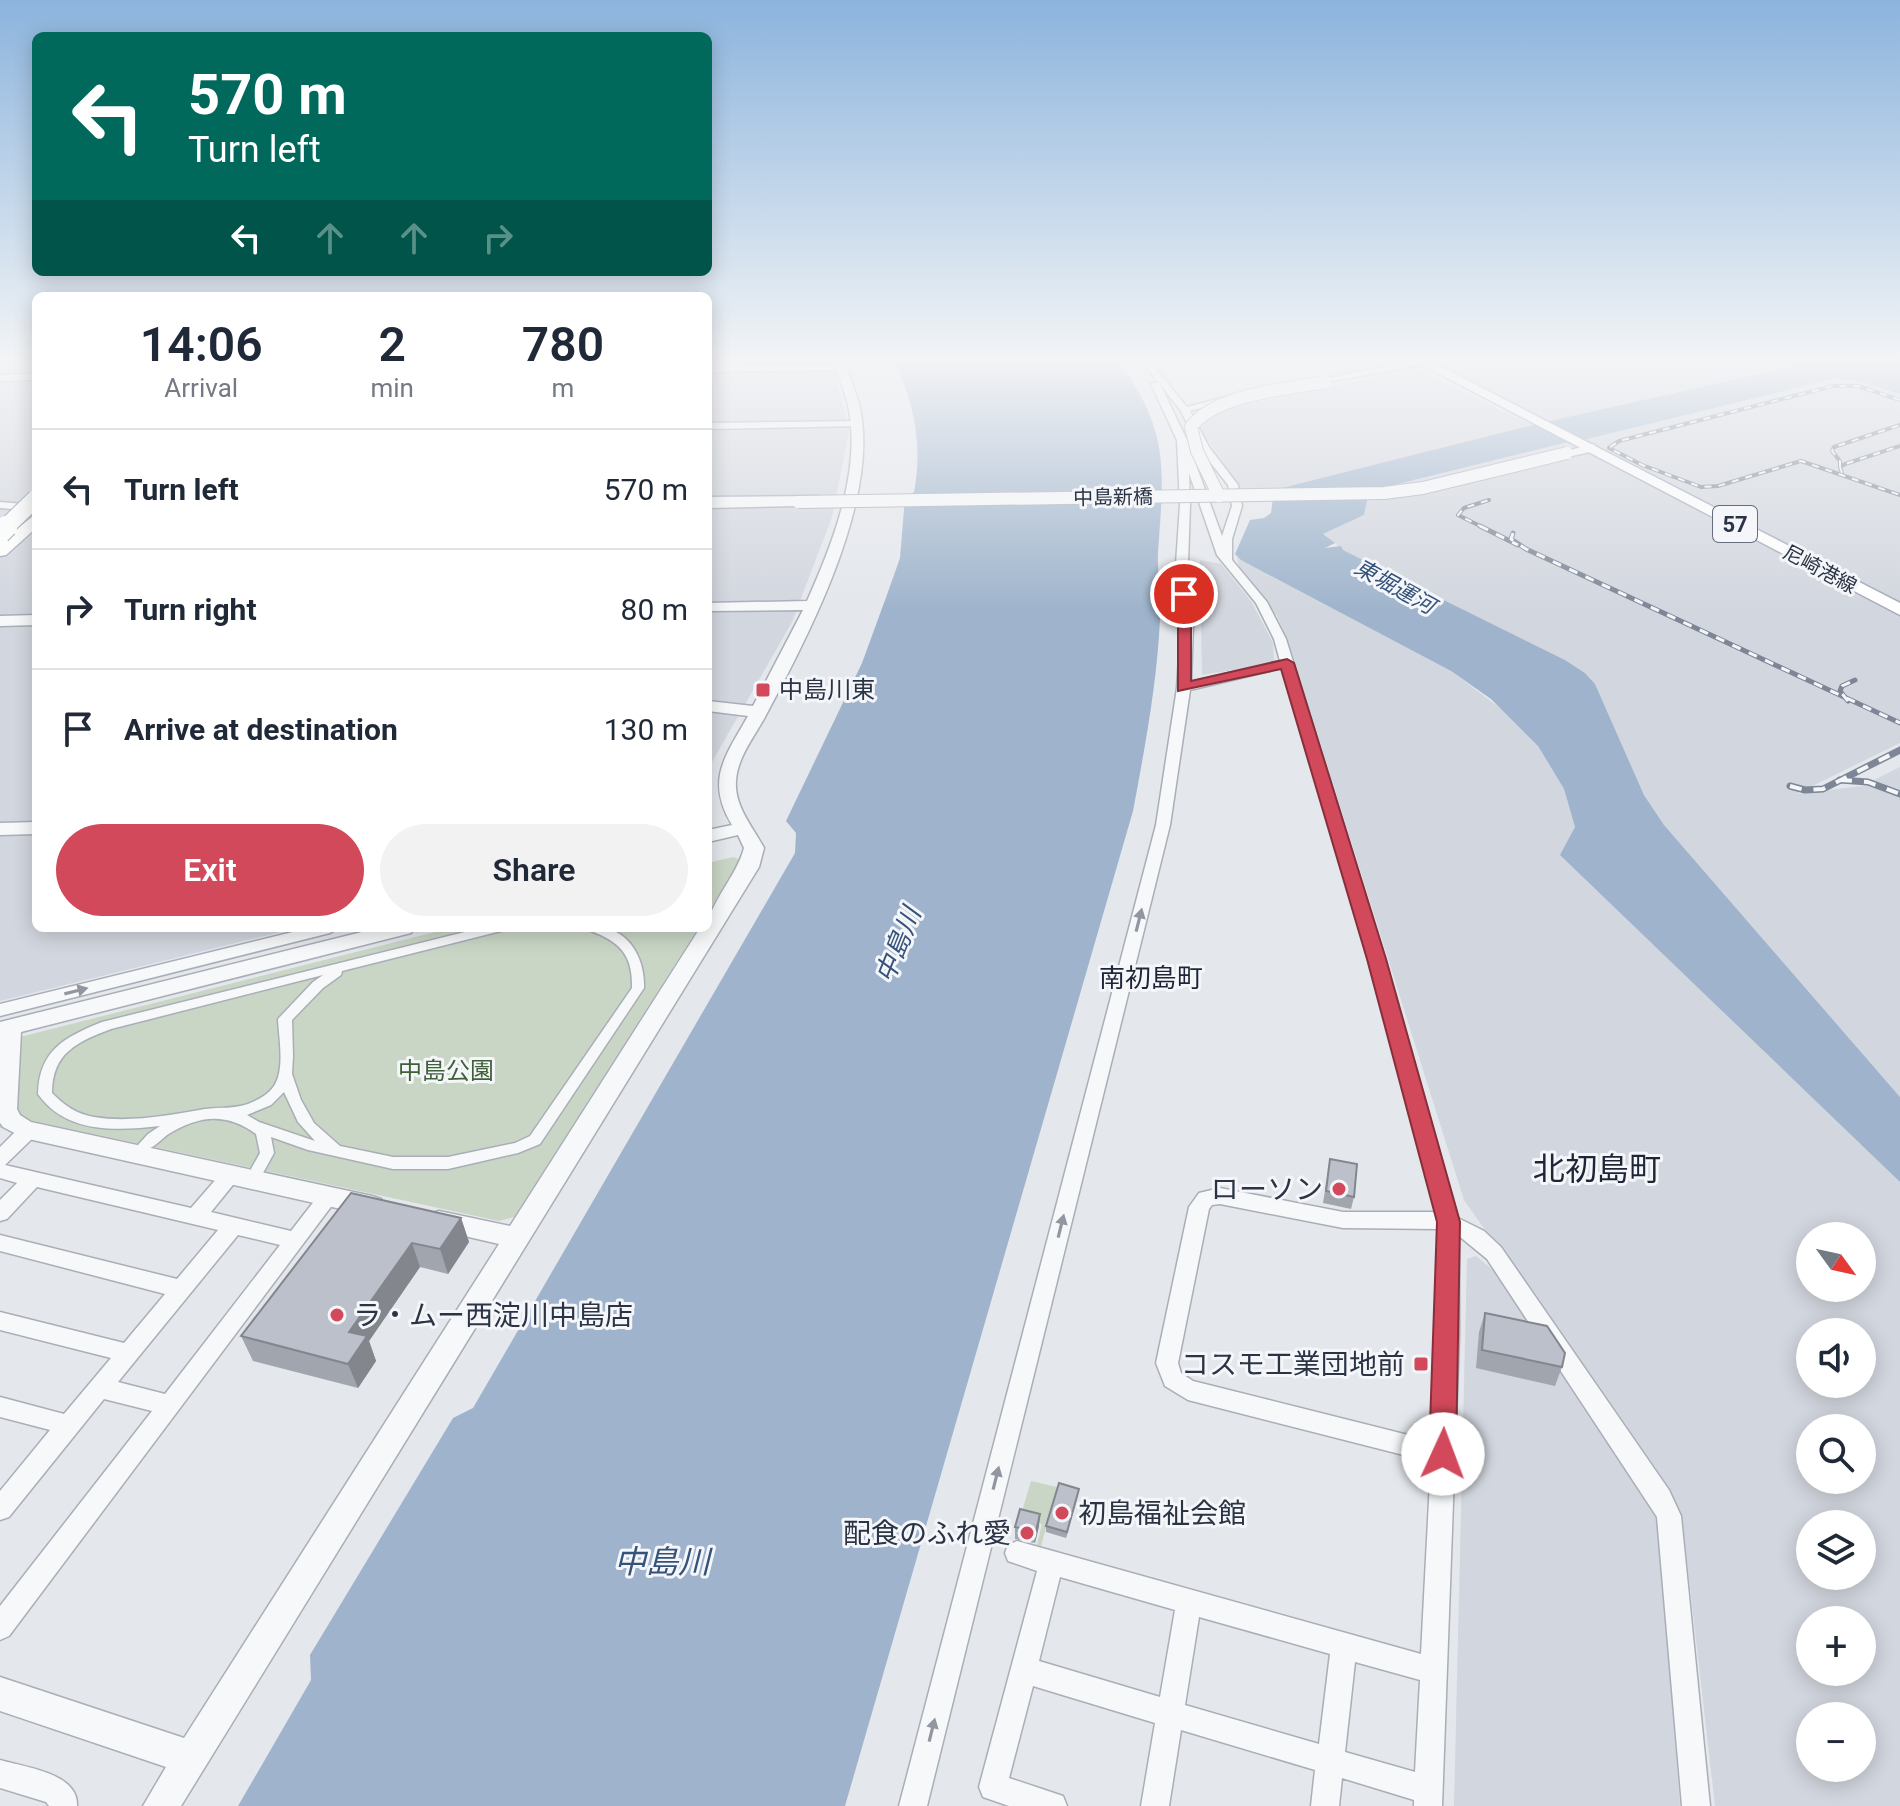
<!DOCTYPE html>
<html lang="en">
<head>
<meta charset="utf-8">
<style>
  body { margin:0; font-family:Roboto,"Noto Sans JP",sans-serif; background:#f2f2f3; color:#1f2937; height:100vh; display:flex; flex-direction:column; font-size:30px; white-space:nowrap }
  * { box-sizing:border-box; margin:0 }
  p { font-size:26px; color:#747a83 }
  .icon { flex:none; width:44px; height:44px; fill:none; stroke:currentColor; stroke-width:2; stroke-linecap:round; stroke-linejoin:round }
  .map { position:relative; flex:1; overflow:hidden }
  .panel { position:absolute; left:32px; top:292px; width:680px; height:640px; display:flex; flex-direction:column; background:#fff; border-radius:12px; box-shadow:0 4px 20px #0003 }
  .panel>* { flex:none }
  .hud { position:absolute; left:32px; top:32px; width:680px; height:244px; border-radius:12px; box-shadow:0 4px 20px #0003; background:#00695c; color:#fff; overflow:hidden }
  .needle { width:52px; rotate:123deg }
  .fabs { position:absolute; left:1796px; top:1222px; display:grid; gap:16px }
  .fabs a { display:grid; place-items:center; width:80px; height:80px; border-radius:50%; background:#fff; box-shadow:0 4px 20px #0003; font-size:40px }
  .pin { position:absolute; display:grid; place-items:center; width:68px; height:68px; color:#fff; margin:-34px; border:4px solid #fff; border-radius:50%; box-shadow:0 2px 8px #0007 }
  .me { position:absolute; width:88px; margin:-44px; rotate:2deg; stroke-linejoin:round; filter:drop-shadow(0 0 6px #0008) }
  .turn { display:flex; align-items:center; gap:28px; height:168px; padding:0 24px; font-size:36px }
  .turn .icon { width:104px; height:104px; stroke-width:2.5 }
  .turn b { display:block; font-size:56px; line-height:68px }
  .lanes { display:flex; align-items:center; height:76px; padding:0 24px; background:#0003; justify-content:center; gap:40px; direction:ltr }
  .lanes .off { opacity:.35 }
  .eta { display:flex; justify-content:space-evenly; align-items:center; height:136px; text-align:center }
  .eta b { font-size:48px; font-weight:600; line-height:56px }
  .button { display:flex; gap:16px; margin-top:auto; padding:16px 24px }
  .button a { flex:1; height:92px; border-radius:48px; background:#d1495b; color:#fff; font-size:32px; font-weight:600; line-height:92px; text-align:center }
  .button a+a { background:#f2f2f3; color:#1f2937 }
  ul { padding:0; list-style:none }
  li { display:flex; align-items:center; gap:24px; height:120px; padding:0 24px; border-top:2px solid #e0e1e3 }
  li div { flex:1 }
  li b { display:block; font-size:30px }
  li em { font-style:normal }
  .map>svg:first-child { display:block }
  .built { fill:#d2d6de; fill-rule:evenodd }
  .green { fill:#c9d6c5 }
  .water { fill:#9fb4cc }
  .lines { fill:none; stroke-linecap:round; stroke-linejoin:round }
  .pedestrian-casing { stroke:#a9aeb7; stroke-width:3 }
  .minor-casing { stroke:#a9aeb7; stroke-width:3 }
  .tertiary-casing { stroke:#a9aeb7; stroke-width:3 }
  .primary-casing { stroke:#a3abb8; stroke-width:3 }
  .pedestrian { fill:#f7f8fa; fill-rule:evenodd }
  .minor { fill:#f7f8fa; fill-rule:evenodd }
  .tertiary { fill:#f7f8fa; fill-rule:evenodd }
  .primary { fill:#fff; fill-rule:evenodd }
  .rail-far2-casing { stroke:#7d8696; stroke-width:4 }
  .rail-far1-casing { stroke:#7d8696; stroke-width:5 }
  .rail-casing { stroke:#7d8696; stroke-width:7 }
  .rail-far2 { stroke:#f4f6f9; stroke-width:2; stroke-dasharray:7; stroke-linecap:butt }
  .rail-far1 { stroke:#f4f6f9; stroke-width:3; stroke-dasharray:9; stroke-linecap:butt }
  .rail { stroke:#f4f6f9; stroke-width:4; stroke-dasharray:12; stroke-linecap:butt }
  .tertiary-bridge-casing { stroke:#a9aeb7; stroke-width:14; stroke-linecap:butt }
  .motorway-bridge-far1-casing { stroke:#8b94a3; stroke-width:19; stroke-linecap:butt }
  .motorway-bridge-casing { stroke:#8b94a3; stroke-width:23; stroke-linecap:butt }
  .tertiary-bridge { stroke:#f7f8fa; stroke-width:12 }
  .motorway-bridge-far1 { stroke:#fff; stroke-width:17 }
  .motorway-bridge { stroke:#fff; stroke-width:21 }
  .wall { fill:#a1a5ae }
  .shaded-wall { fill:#83868d }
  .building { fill:#bbc0ca; stroke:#83868d; stroke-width:2 }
  .oneway { fill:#9196a0 }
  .route { fill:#d1495b; stroke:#882f3b; stroke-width:2 }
  .poi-dot { fill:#d1495b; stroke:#f4f6f9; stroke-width:3 }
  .labels { text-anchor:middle; stroke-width:6; stroke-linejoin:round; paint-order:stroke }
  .far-street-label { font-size:20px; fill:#2b3445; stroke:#f4f6f9 }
  .shield { fill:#f4f6f9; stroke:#676e7b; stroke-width:2 }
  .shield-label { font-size:22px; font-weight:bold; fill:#2b3445 }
  .far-water-label { font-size:22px; font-style:italic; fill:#34527a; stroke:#f4f6f9 }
  .poi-label { font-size:24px; fill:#2b3445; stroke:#f4f6f9; text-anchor:start }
  .park-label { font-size:24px; fill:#3f6138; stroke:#f4f6f9 }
  .water-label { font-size:26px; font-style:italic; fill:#34527a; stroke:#f4f6f9 }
  .neighbourhood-label { font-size:26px; fill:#1d2536; stroke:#f4f6f9 }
  .near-poi-label { font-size:28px; fill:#2b3445; stroke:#f4f6f9; text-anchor:end }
  .near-neighbourhood-label { font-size:32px; fill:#1d2536; stroke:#f4f6f9 }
  .near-water-label { font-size:32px; font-style:italic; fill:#34527a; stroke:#f4f6f9 }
</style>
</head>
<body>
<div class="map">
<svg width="1900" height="1806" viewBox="0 0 1900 1806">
  <rect width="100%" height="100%" fill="#e4e7ec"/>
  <g class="built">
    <polygon points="0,358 36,358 36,928 297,928 0,1001"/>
    <polygon points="708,358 829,358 833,364 849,431 832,517 792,622 708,769"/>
    <polygon points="1468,358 1787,358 1795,364 1548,422 1440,365"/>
    <polygon points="1414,369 1537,427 1274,490 1244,492 1200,429 1203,420 1233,407"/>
    <polygon points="1833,379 1854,380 1900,394 1900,743 1796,794 1862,786 1900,767 1900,1097 1664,825 1644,795 1595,684 1585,673 1565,660 1343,550 1323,534 1364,515 1368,496 1376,489"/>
    <path d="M1237,557L1451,671L1509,715L1538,746L1564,789L1575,827L1561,855L1900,1182V1806H1715L1682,1517L1675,1500L1464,1200L1287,638L1277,616L1239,567ZM1810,1236H1862V1288H1810ZM1810,1332H1862V1384H1810ZM1810,1428H1862V1480H1810ZM1810,1524H1862V1576H1810ZM1810,1620H1862V1672H1810ZM1810,1716H1862V1768H1810Z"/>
    <polygon points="1200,560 1221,564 1251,601 1273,643 1274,661 1270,664 1202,675"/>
    <polygon points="1476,1256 1493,1270 1658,1515 1680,1806 1454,1806 1467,1259"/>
  </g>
  <g class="green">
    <polygon points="733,857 741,860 708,912 708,863"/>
    <polygon points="451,928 698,928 514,1217 499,1221 29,1120 0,1128 0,1042"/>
    <polygon points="1031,1481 1057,1487 1041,1546 1037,1545 1042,1524 1020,1518"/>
  </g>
  <g class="water">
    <path d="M892,358H1116C1170,430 1164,467 1158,552C1157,574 1161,597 1160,619C1157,684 1145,747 1133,811L845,1806H238L311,1680L310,1655L453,1418L473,1408L795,853L796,833L786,821L862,663L888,592L900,558L905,497L914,492C923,445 914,399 892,358Z"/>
    <polygon points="1787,358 1887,358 1900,362 1900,394 1854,380 1833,379 1587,439 1566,440 1569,442 1377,489 1368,496 1364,515 1323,534 1335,543 1325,548 1341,546 1343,550 1565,660 1585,673 1595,684 1644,795 1664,825 1900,1097 1900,1182 1560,855 1575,827 1564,789 1538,746 1491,699 1451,671 1241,560 1235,554 1250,520 1264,518 1271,513 1274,490 1537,424 1793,366 1795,362"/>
  </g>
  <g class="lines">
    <g class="pedestrian-casing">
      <path id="pedestrian" d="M481,928H503L501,931L342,971L341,975L323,988L292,1020L293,1056L292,1074L301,1100L314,1123L340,1146L393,1157H448L515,1143L530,1136L632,988C633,955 620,942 591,931L589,928C595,928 603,927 609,929C634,937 645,964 644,988L540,1144L518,1153L448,1169H393L308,1150L271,1137L274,1153L263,1173L258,1175L253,1173L251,1169L260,1153L256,1134C226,1112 199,1115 167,1135C158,1142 152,1151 140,1149L138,1145L148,1134L160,1126C117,1131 66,1134 38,1094C39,1050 65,1037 102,1022ZM323,975L313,982L278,1019C279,1039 285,1069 274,1086C268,1095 258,1100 248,1104C234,1109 220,1107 205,1109C170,1115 130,1123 94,1117C76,1114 64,1105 52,1093C52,1053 77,1042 111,1029ZM284,1092L298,1122L315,1141L259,1122L247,1115L271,1105Z"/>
    </g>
    <g class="minor-casing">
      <g id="minor">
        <path d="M1139,358H1147L1187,407L1233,395L1238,398L1190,411L1209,447L1238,485L1242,506L1232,539V560L1267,602L1286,639L1385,959L1458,1218L1484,1231L1501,1247L1669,1490L1681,1516L1710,1806H1682L1657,1517L1487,1259L1459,1236V1337L1442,1806H1414V1800L1342,1778L1339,1806H1311L1315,1770L1181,1730L1169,1806H1141L1155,1723L1033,1686L1009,1778L1063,1796L1067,1806H1009L983,1797L979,1787L1037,1571L1008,1561L1005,1553L1008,1545L1017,1541L1421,1654L1431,1462L1188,1400L1165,1386L1156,1363L1189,1207L1199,1193L1220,1188L1343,1212H1436L1369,959L1282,668L1190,690L1170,825L927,1806H899L1156,825L1177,688L1181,624L1176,564L1180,505L1177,440L1151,384L1158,382ZM1160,384L1181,411L1199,448L1228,485L1232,506L1222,536L1187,440ZM1189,473L1217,555L1256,603L1274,639L1280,661L1191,682L1193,624L1188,564L1190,505ZM1220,1204L1343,1228L1439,1229L1432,1441L1193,1381L1181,1373L1178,1363L1209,1209L1212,1205ZM1060,1577L1175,1610L1160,1697L1039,1661ZM1199,1617L1330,1654L1319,1744L1185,1705ZM1355,1662L1420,1680L1415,1772L1345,1752Z"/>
        <polygon points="1423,359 1427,362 1426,364 1311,385 1307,382"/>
        <polygon points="845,365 845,369 842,370 708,372 708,366"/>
        <polygon points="861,421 863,423 858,426 708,429 708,423"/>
        <polygon points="818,496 818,500 814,501 708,503 708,497"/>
        <polygon points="0,502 36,505 36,511 0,508"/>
        <polygon points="309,928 338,928 330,933 0,1016 0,1004"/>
        <path d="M29,1123L36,1125L39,1130L36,1135L5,1165L191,1208L224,1170L231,1168L238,1170L241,1175L211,1212L291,1231L322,1191L329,1188L336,1191L339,1196L9,1636L0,1640V1606L152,1411L104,1399L9,1517L0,1520V1491L50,1430L0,1417V1397L64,1414L111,1358L0,1330V1312L124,1343L165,1294L0,1251V1235L177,1279L218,1230L37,1187L7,1219L0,1221V1200L17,1183L0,1178V1147L22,1125ZM238,1235L280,1245L165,1394L118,1382Z"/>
        <path d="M0,1760C24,1767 79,1773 77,1806H49L46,1802L0,1788Z"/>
      </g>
    </g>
    <g class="tertiary-casing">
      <g id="tertiary">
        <path d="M832,358H842C848,373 855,389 859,404C882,496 808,637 766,715C756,735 737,757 736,781C734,806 753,827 764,848L759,867L181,1806H143L166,1767L0,1711V1677L184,1738L499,1244L430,1228L426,1221L430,1214L439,1211L510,1226L700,928H708C708,904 737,876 744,848L738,835L708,842V830L732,825C705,780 725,757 748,716L708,711V701L753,706L803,610L708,611V603L807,601C833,543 862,469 848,405C844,389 837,373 832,358Z"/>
        <polygon points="36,374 36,380 0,381 0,375"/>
        <polygon points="1591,444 1595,445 1595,451 1567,457 1561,453"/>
        <polygon points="803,499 805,502 798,506 708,508 708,500"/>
        <polygon points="36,615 36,625 0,626 0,616"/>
        <polygon points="36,822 36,834 0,835 0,823"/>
        <polygon points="378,928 414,928 411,933 21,1032 17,1109 20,1115 31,1122 372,1196 381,1199 385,1206 381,1213 372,1216 24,1138 3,1127 0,1123 0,1022"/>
      </g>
    </g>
    <g class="primary-casing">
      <g id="primary">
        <polygon points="1409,358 1424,358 1900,603 1900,615"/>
        <polygon points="36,514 36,528 6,555 0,556 0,542"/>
      </g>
    </g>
    <use href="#pedestrian" class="pedestrian"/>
    <use href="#minor" class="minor"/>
    <use href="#tertiary" class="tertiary"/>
    <use href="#primary" class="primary"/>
    <g class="rail-far2-casing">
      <g id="rail-far2">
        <polyline points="1900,400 1858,386 1833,386 1619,441 1609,448 1642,465 1701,487 1718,486 1801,461 1900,495"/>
        <polyline points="1840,467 1840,461 1832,451 1834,447 1900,425"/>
        <polyline points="1842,473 1840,467 1845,464 1900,446"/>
        <polyline points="1484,528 1458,515 1464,508 1489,500"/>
      </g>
    </g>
    <g class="rail-far1-casing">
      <g id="rail-far1">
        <polyline points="1480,526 1518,545"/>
        <polyline points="1513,533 1511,539 1526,549 1900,723"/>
        <polyline points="1848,701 1840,691 1842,686 1855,680"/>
      </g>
    </g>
    <g class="rail-casing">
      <g id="rail">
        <polyline points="1840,780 1868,782 1900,794"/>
        <polyline points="1790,786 1805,790 1823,789 1900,750"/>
      </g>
    </g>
    <use href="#rail-far2" class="rail-far2"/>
    <use href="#rail-far1" class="rail-far1"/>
    <use href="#rail" class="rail"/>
    <g class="tertiary-bridge-casing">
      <g id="tertiary-bridge">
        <path d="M1219,496L1197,451L1191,427C1215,394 1287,389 1325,382"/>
        <polyline points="798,502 1384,493 1423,488 1567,453"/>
      </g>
    </g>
    <g class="motorway-bridge-far1-casing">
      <polyline id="motorway-bridge-far1" points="5,528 36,498"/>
    </g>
    <g class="motorway-bridge-casing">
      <polyline id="motorway-bridge" points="0,533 7,526"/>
    </g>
    <use href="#tertiary-bridge" class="tertiary-bridge"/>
    <use href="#motorway-bridge-far1" class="motorway-bridge-far1"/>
    <use href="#motorway-bridge" class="motorway-bridge"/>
  </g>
  <g class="wall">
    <polygon points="1330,1159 1354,1197 1351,1209 1323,1203"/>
    <polygon points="351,1193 461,1218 469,1242 448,1274 420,1267 369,1341 376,1361 358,1388 253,1361 241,1336"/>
    <polygon points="1485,1313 1562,1367 1555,1386 1476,1368 1479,1332"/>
    <polygon points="1079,1489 1066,1538 1046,1532 1046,1526"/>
    <polygon points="1039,1526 1035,1543 1015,1539 1015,1527"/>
  </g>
  <g class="shaded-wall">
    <polygon points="461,1218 469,1242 448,1274 440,1249"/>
    <polygon points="412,1243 420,1267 369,1341 376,1361 358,1388 348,1364 349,1332"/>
    <polygon points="1079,1489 1078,1495 1066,1538 1067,1532"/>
    <polygon points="1040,1514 1039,1526 1035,1543 1036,1531"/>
  </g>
  <g class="building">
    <polygon points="1330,1159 1357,1164 1354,1197 1326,1191"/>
    <polygon points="351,1193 461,1218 440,1249 412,1243 349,1332 367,1336 348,1364 241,1336"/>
    <polygon points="1485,1313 1547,1326 1565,1353 1562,1367 1482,1350"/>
    <polygon points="1059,1483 1079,1489 1067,1532 1046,1526"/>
    <polygon points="1020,1509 1040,1514 1036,1531 1015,1527"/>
  </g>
  <defs><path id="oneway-solid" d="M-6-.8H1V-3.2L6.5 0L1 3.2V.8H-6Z" transform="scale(2)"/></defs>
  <g class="oneway">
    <use href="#oneway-solid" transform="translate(1139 920) rotate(-76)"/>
    <use href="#oneway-solid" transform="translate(76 991) rotate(-14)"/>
    <use href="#oneway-solid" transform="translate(1061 1226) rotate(-76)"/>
    <use href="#oneway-solid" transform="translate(996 1478) rotate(-76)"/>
    <use href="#oneway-solid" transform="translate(932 1730) rotate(-76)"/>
  </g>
  <linearGradient id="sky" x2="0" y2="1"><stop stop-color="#8bb4dd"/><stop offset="0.59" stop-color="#f3f4f6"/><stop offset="1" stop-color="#f3f4f6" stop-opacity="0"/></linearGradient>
  <rect width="1900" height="610" fill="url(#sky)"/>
  <polygon class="route" points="1184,590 1191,594 1191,681 1287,659 1294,663 1386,959 1460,1222 1456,1454 1452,1463 1443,1467 1433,1463 1429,1454 1437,1222 1367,959 1281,669 1178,691 1178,594"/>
  <g class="poi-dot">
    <rect x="755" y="682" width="16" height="16" rx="4"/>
    <circle cx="1339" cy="1189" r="8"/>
    <circle cx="337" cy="1315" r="8"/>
    <rect x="1413" y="1356" width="16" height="16" rx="4"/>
    <circle cx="1062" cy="1513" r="8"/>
    <circle cx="1027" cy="1533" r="8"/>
  </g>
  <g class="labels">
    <g class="far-street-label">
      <text transform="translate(1113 497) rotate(-1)" y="7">中島新橋</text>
      <text transform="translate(1820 569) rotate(28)" y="7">尼崎港線</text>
    </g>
    <rect class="shield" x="1713" y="506" width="44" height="36" rx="6"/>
    <g class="shield-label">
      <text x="1735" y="532">57</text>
    </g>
    <g class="far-water-label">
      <text transform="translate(1395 586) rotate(29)" y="8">東堀運河</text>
    </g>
    <g class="poi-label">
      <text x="779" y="698">中島川東</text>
    </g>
    <g class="park-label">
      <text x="446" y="1079">中島公園</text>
    </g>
    <g class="water-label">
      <text transform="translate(898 945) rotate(-68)" y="9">中島川</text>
    </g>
    <g class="neighbourhood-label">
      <text x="1151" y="987">南初島町</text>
    </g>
    <g class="near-poi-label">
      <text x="1323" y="1199">ローソン</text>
      <text x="353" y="1325" text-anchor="start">ラ・ムー西淀川中島店</text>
      <text x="1405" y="1374">コスモ工業団地前</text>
      <text x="1078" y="1523" text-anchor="start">初島福祉会館</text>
      <text x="1011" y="1543">配食のふれ愛</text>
    </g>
    <g class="near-neighbourhood-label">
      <text x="1597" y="1180">北初島町</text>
    </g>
    <g class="near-water-label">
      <text x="662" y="1573">中島川</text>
    </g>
  </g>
</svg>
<div class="fabs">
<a><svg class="needle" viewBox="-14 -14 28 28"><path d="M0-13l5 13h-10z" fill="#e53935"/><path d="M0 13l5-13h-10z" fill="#747a83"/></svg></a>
<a><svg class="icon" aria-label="sound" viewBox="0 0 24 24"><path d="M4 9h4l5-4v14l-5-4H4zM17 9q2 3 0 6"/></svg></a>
<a><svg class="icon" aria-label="search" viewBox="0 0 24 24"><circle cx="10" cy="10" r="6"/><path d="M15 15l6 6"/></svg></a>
<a><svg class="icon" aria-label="layers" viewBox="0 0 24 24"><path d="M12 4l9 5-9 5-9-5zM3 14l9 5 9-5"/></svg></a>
<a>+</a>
<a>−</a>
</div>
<div class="pin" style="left:1184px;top:594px;background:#d93025"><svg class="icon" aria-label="arrive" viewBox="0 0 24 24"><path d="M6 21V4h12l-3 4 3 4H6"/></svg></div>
<svg class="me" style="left:1443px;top:1454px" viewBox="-20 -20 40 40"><circle r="19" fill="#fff"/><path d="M0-13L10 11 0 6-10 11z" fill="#d1495b"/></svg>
<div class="hud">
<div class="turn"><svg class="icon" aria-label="left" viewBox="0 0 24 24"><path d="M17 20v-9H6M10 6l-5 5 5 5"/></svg><div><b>570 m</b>Turn left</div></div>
<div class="lanes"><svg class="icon" aria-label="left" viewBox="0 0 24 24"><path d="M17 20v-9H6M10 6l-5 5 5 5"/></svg><svg class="icon off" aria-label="ahead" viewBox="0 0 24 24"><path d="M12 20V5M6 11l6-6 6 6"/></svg><svg class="icon off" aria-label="ahead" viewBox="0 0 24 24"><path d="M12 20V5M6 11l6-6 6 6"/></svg><svg class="icon off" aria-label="right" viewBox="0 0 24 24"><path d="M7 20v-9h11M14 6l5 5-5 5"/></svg></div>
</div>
<section class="panel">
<div class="eta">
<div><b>14:06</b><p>Arrival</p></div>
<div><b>2</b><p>min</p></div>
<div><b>780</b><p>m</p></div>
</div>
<ul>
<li><svg class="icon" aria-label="left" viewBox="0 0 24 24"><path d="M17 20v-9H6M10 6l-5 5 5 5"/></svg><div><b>Turn left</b></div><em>570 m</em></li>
<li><svg class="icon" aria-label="right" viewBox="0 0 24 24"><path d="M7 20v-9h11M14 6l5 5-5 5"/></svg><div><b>Turn right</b></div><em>80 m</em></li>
<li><svg class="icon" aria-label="arrive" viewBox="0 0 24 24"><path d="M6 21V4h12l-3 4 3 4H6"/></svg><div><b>Arrive at destination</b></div><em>130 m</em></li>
</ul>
<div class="button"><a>Exit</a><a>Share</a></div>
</section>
</div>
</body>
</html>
